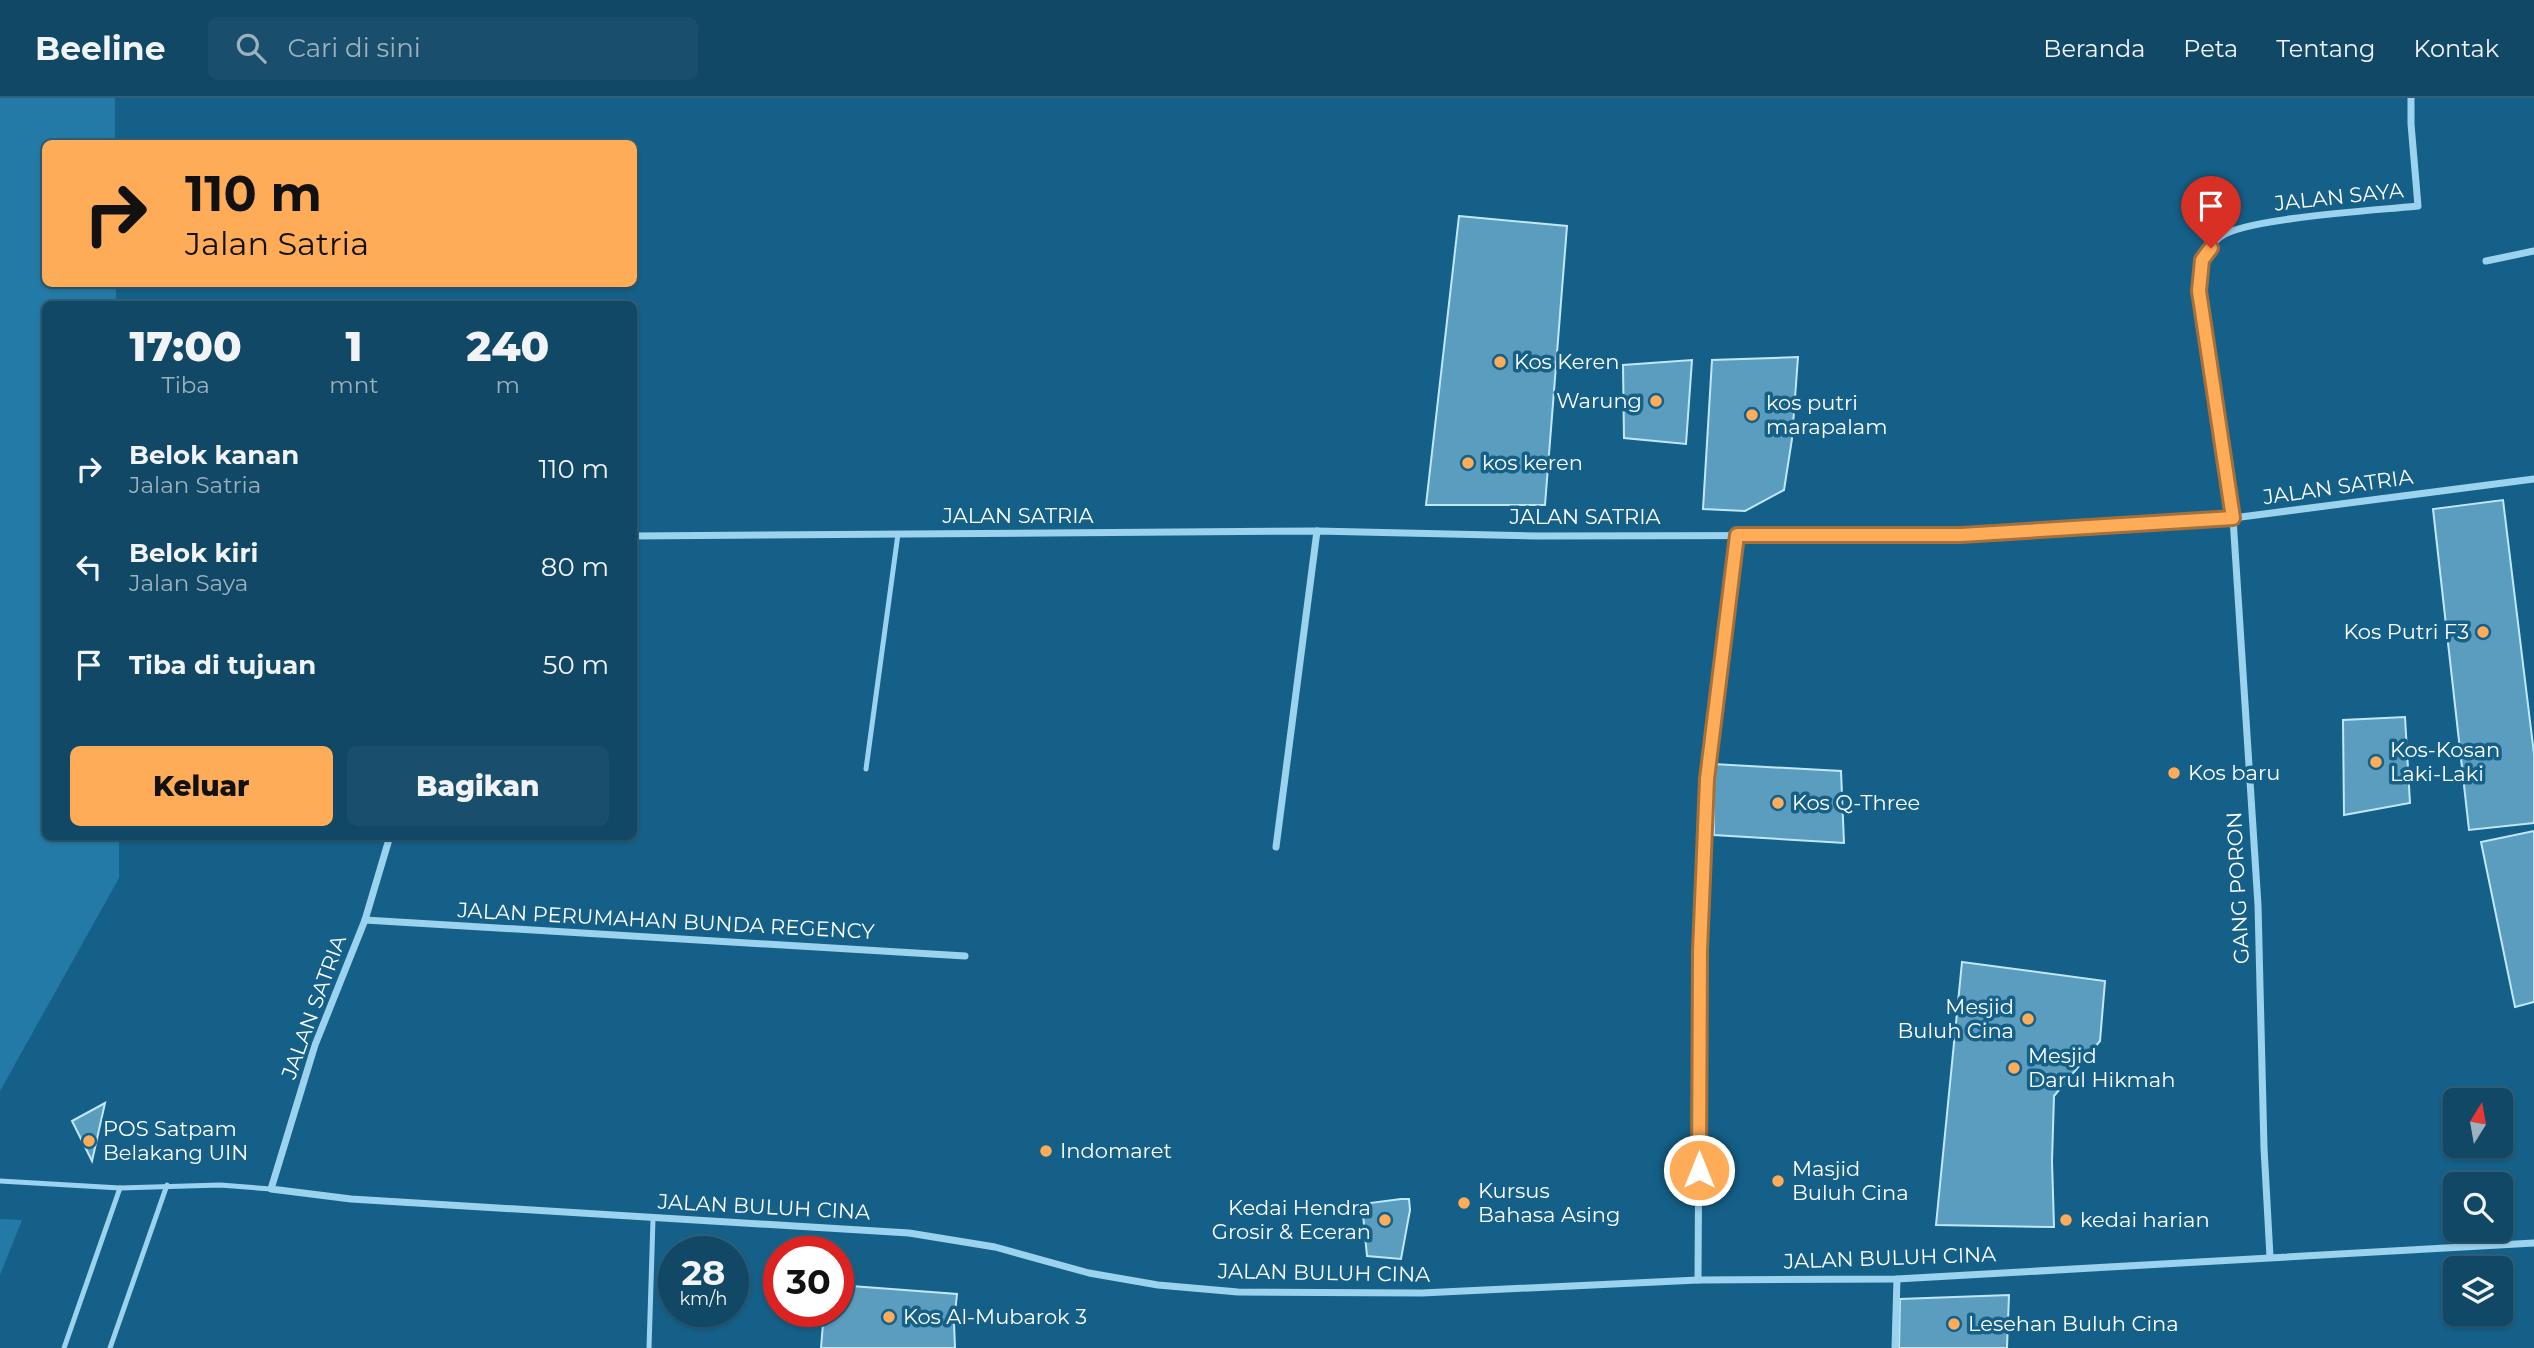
<!DOCTYPE html>
<html lang="id">
<head>
<meta charset="utf-8">
<style>
  body { margin:0; font-family:Montserrat,sans-serif; background:#194f6c; color:#f1f3f6; height:100vh; display:flex; flex-direction:column; font-size:26px; white-space:nowrap }
  * { box-sizing:border-box; margin:0 }
  p { font-size:23px; color:#9cb2bf }
  .icon { flex:none; width:38px; height:38px; fill:none; stroke:currentColor; stroke-width:2; stroke-linecap:round; stroke-linejoin:round }
  .map { position:relative; flex:1; overflow:hidden }
  .panel { position:absolute; left:42px; top:203px; width:595px; height:539px; display:flex; flex-direction:column; background:#104866; border-radius:10px; box-shadow:0 2px 5px #0004,0 0 0 2px #30607a }
  .panel>* { flex:none }
  .top-card { position:absolute; left:42px; top:42px; width:595px; height:147px; border-radius:10px; box-shadow:0 2px 5px #0004,0 0 0 2px #30607a; background:#ffac59; color:#111; overflow:hidden }
  .needle { width:46px; rotate:11deg }
  .tools { position:absolute; left:2443px; top:990px; display:grid; gap:14px }
  .tools a { display:grid; place-items:center; width:70px; height:70px; border-radius:10px; background:#104866; box-shadow:0 2px 5px #0004,0 0 0 2px #30607a; font-size:35px }
  .speed { position:absolute; left:658px; top:1138px; display:flex; gap:14px; font-size:35px; font-weight:700; text-align:center }
  .speed>* { display:grid; place-content:center; width:91px; height:91px; border-radius:50%; background:#104866; box-shadow:0 2px 5px #0004,0 0 0 2px #30607a; line-height:1 }
  .speed small { font-size:18px; font-weight:400 }
  .speed .limit { border:10px solid #d22; background:#fff; color:#111 }
  .pin { position:absolute; display:grid; place-items:center; width:60px; height:60px; color:#fff; margin:-72px -30px; border-radius:50% 50% 50% 0; rotate:-45deg; box-shadow:0 0 7px #0007 }
  .pin .icon { rotate:45deg }
  .me { position:absolute; width:77px; margin:-38px; rotate:0deg; stroke-linejoin:round; filter:drop-shadow(0 0 5px #0008) }
  .turn { display:flex; align-items:center; gap:24px; height:147px; padding:0 28px; font-size:32px }
  .turn .icon { width:91px; height:91px; stroke-width:2.5 }
  .turn b { display:block; font-size:49px; line-height:60px }
  .eta { display:flex; justify-content:space-evenly; align-items:center; height:119px; text-align:center }
  .eta b { font-size:42px; font-weight:800; line-height:49px }
  .primary-button { display:flex; gap:14px; margin-top:auto; padding:14px 28px }
  .primary-button a { flex:1; height:80px; border-radius:10px; background:#ffac59; color:#111; font-size:28px; font-weight:800; line-height:80px; text-align:center }
  .primary-button a+a { background:#194f6c; color:#f1f3f6 }
  ul { padding:0; list-style:none }
  li { display:flex; align-items:center; gap:21px; height:98px; padding:0 28px }
  li div { flex:1 }
  li b { display:block; font-size:26px }
  li em { font-style:normal }
  header { display:flex; align-items:center; gap:42px; box-sizing:border-box; height:98px; padding:0 35px; background:#104866; border-bottom:2px solid #30607a }
  header strong { font-size:33px }
  nav { display:flex; gap:38px; margin-inline-start:auto; font-size:24px }
  .search { width:490px; height:63px; background:#194f6c; display:flex; align-items:center; gap:18px; box-sizing:border-box; padding:0 24px; border-radius:10px; color:#9cb2bf; font-size:26px }
  .map>svg:first-child { display:block }
  .green { fill:#247aa6 }
  .building { fill:#5b9dbe; stroke:#c1e7fb; stroke-width:2 }
  .lines { fill:none; stroke-linecap:round; stroke-linejoin:round }
  .lane { stroke:#9bd3ef; stroke-width:5 }
  .street { stroke:#9bd3ef; stroke-width:7 }
  .route-casing { stroke:#a6703a; stroke-width:18 }
  .route { stroke:#ffac59; stroke-width:12 }
  .poi-dot { fill:#ffac59; stroke:#156088; stroke-width:2.5 }
  .labels { text-anchor:middle; stroke-width:7; stroke-linejoin:round; paint-order:stroke }
  .street-label { font-size:21px; fill:#fff; stroke:#156088 }
  .poi-label { font-size:21px; fill:#fff; stroke:#156088; text-anchor:start }
</style>
</head>
<body>
<header>
<strong>Beeline</strong>
<div class="search"><svg class="icon" aria-label="search" viewBox="0 0 24 24"><circle cx="10" cy="10" r="6"/><path d="M15 15l6 6"/></svg>Cari di sini</div>
<nav><a>Beranda</a><a>Peta</a><a>Tentang</a><a>Kontak</a></nav>
</header>
<div class="map">
<svg width="2534" height="1250" viewBox="0 0 2534 1250">
  <rect width="100%" height="100%" fill="#156088"/>
  <g class="green">
    <polygon points="0,0 115,0 115,45 46,46 46,186 116,186 116,206 46,206 46,738 119,739 119,780 0,993"/>
    <polygon points="0,1121 22,1122 0,1177"/>
  </g>
  <g class="building">
    <polygon points="1459,118 1567,128 1545,407 1426,407"/>
    <polygon points="1798,259 1792,341 1784,392 1745,413 1703,411 1712,262"/>
    <polygon points="1692,262 1686,346 1624,340 1623,267"/>
    <polygon points="2503,402 2534,656 2534,725 2469,732 2433,411"/>
    <polygon points="2405,619 2410,705 2344,717 2343,622"/>
    <polygon points="1713,666 1841,673 1844,745 1714,737"/>
    <polygon points="2534,733 2534,904 2515,909 2481,744"/>
    <polygon points="1962,864 2105,883 2100,943 2054,998 2052,1063 2054,1129 1936,1127"/>
    <polygon points="105,1005 92,1063 72,1023"/>
    <polygon points="1401,1101 1409,1101 1410,1112 1401,1161 1367,1158 1362,1106"/>
    <polygon points="838,1187 957,1196 954,1225 955,1250 821,1250 824,1213 838,1213"/>
    <polygon points="2009,1197 2007,1250 1899,1250 1900,1201"/>
  </g>
  <g class="lines">
    <g class="lane">
      <polyline points="866,671 898,436"/>
      <polyline points="0,1083 120,1090 220,1087 271,1091"/>
      <polyline points="64,1250 120,1090"/>
      <polyline points="110,1250 167,1087"/>
      <polyline points="649,1250 653,1121"/>
    </g>
    <g class="street">
      <polyline points="2486,163 2534,153"/>
      <polyline points="634,438 1317,433 1537,438 1961,437 2233,420 2534,381"/>
      <polyline points="390,738 365,822 315,947 271,1091 351,1101 909,1135 995,1149 1089,1175 1158,1187 1238,1194 1422,1195 1698,1182 1897,1181 2534,1145"/>
      <polyline points="1276,749 1317,433"/>
      <polyline points="365,822 965,858"/>
      <path d="M2270,1159L2264,1050L2258,807L2233,420L2199,193C2201,173 2203,154 2220,139C2243,120 2381,112 2418,108L2411,26V0"/>
      <polyline points="1698,1182 1700,853 1707,682 1737,437"/>
      <polyline points="1895,1250 1897,1181"/>
    </g>
  </g>
  <g class="lines">
    <g class="route-casing">
      <polyline id="route" points="1699,1072 1700,853 1707,681 1737,437 1961,437 2233,420 2199,193 2202,162 2211,150"/>
    </g>
    <use href="#route" class="route"/>
  </g>
  <g class="poi-dot">
    <circle cx="1500" cy="264" r="7"/>
    <circle cx="1656" cy="303" r="7"/>
    <circle cx="1752" cy="317" r="7"/>
    <circle cx="1468" cy="365" r="7"/>
    <circle cx="2483" cy="534" r="7"/>
    <circle cx="2376" cy="664" r="7"/>
    <circle cx="2174" cy="675" r="7"/>
    <circle cx="1778" cy="705" r="7"/>
    <circle cx="2028" cy="921" r="7"/>
    <circle cx="2014" cy="970" r="7"/>
    <circle cx="89" cy="1043" r="7"/>
    <circle cx="1046" cy="1053" r="7"/>
    <circle cx="1778" cy="1083" r="7"/>
    <circle cx="1464" cy="1105" r="7"/>
    <circle cx="1385" cy="1122" r="7"/>
    <circle cx="2066" cy="1122" r="7"/>
    <circle cx="889" cy="1219" r="7"/>
    <circle cx="1954" cy="1226" r="7"/>
  </g>
  <g class="labels">
    <g class="street-label">
      <text transform="translate(2339 99) rotate(-6)" y="7">JALAN SAYA</text>
      <text transform="translate(2338 389) rotate(-8)" y="7">JALAN SATRIA</text>
      <text x="1018" y="425">JALAN SATRIA</text>
      <text x="1585" y="426">JALAN SATRIA</text>
      <text transform="translate(2238 790) rotate(-93)" y="7">GANG PORON</text>
      <text transform="translate(666 823) rotate(3)" y="7">JALAN PERUMAHAN BUNDA REGENCY</text>
      <text transform="translate(314 909) rotate(-70)" y="7">JALAN SATRIA</text>
      <text transform="translate(764 1109) rotate(3)" y="7">JALAN BULUH CINA</text>
      <text transform="translate(1890 1160) rotate(-2)" y="7">JALAN BULUH CINA</text>
      <text transform="translate(1324 1175) rotate(1)" y="7">JALAN BULUH CINA</text>
    </g>
    <g class="poi-label">
      <text x="1514" y="271">Kos Keren</text>
      <text x="1642" y="310" text-anchor="end">Warung</text>
      <text x="1766" y="312">kos putri<tspan x="1766" dy="24">marapalam</tspan></text>
      <text x="1482" y="372">kos keren</text>
      <text x="2469" y="541" text-anchor="end">Kos Putri F3</text>
      <text x="2390" y="659">Kos-Kosan<tspan x="2390" dy="24">Laki-Laki</tspan></text>
      <text x="2188" y="682">Kos baru</text>
      <text x="1792" y="712">Kos Q-Three</text>
      <text x="2014" y="916" text-anchor="end">Mesjid<tspan x="2014" dy="24">Buluh Cina</tspan></text>
      <text x="2028" y="965">Mesjid<tspan x="2028" dy="24">Darul Hikmah</tspan></text>
      <text x="103" y="1038">POS Satpam<tspan x="103" dy="24">Belakang UIN</tspan></text>
      <text x="1060" y="1060">Indomaret</text>
      <text x="1792" y="1078">Masjid<tspan x="1792" dy="24">Buluh Cina</tspan></text>
      <text x="1478" y="1100">Kursus<tspan x="1478" dy="24">Bahasa Asing</tspan></text>
      <text x="1371" y="1117" text-anchor="end">Kedai Hendra<tspan x="1371" dy="24">Grosir &amp; Eceran</tspan></text>
      <text x="2080" y="1129">kedai harian</text>
      <text x="903" y="1226">Kos Al-Mubarok 3</text>
      <text x="1968" y="1233">Lesehan Buluh Cina</text>
    </g>
  </g>
</svg>
<div class="tools">
<a><svg class="needle" viewBox="-14 -14 28 28"><path d="M0-13l5 13h-10z" fill="#e53935"/><path d="M0 13l5-13h-10z" fill="#9cb2bf"/></svg></a>
<a><svg class="icon" aria-label="search" viewBox="0 0 24 24"><circle cx="10" cy="10" r="6"/><path d="M15 15l6 6"/></svg></a>
<a><svg class="icon" aria-label="layers" viewBox="0 0 24 24"><path d="M12 4l9 5-9 5-9-5zM3 14l9 5 9-5"/></svg></a>
</div>
<div class="speed"><div>28<small>km/h</small></div><div class="limit">30</div></div>
<div class="pin" style="left:2211px;top:150px;background:#d93025"><svg class="icon" aria-label="arrive" viewBox="0 0 24 24"><path d="M6 21V4h12l-3 4 3 4H6"/></svg></div>
<svg class="me" style="left:1699px;top:1072px" viewBox="-20 -20 40 40"><circle r="17" fill="#ffac59" stroke="#fff" stroke-width="3"/><path d="M0-11L8 9 0 5-8 9z" fill="#fff"/></svg>
<div class="top-card">
<div class="turn"><svg class="icon" aria-label="right" viewBox="0 0 24 24"><path d="M7 20v-9h11M14 6l5 5-5 5"/></svg><div><b>110 m</b>Jalan Satria</div></div>
</div>
<section class="panel">
<div class="eta">
<div><b>17:00</b><p>Tiba</p></div>
<div><b>1</b><p>mnt</p></div>
<div><b>240</b><p>m</p></div>
</div>
<ul>
<li><svg class="icon" aria-label="right" viewBox="0 0 24 24"><path d="M7 20v-9h11M14 6l5 5-5 5"/></svg><div><b>Belok kanan</b><p>Jalan Satria</p></div><em>110 m</em></li>
<li><svg class="icon" aria-label="left" viewBox="0 0 24 24"><path d="M17 20v-9H6M10 6l-5 5 5 5"/></svg><div><b>Belok kiri</b><p>Jalan Saya</p></div><em>80 m</em></li>
<li><svg class="icon" aria-label="arrive" viewBox="0 0 24 24"><path d="M6 21V4h12l-3 4 3 4H6"/></svg><div><b>Tiba di tujuan</b></div><em>50 m</em></li>
</ul>
<div class="primary-button"><a>Keluar</a><a>Bagikan</a></div>
</section>
</div>
</body>
</html>
